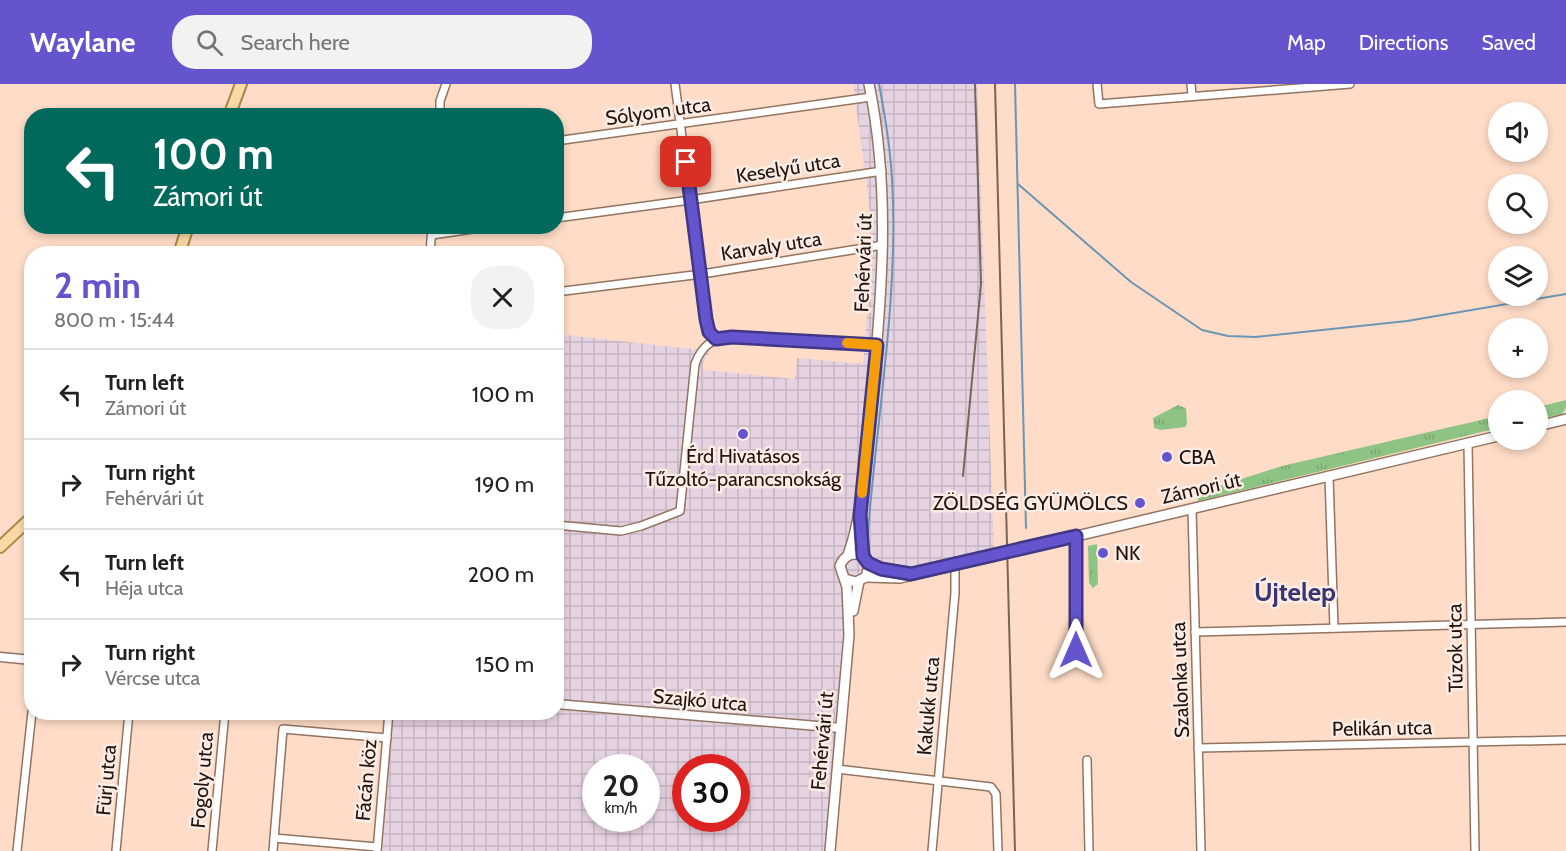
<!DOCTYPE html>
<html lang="en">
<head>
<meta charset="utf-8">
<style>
  body { margin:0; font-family:Cabin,sans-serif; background:#f2f2f2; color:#202124; height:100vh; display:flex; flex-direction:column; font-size:22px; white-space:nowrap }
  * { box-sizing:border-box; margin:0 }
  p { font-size:20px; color:#757577 }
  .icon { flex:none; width:33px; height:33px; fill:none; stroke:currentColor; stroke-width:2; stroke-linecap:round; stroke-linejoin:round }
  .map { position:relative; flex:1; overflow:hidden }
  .details { position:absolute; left:24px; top:162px; width:540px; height:474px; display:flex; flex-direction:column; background:#fff; border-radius:24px; box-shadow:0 3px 9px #0003 }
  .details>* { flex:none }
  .hud { position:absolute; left:24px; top:24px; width:540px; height:126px; border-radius:24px; box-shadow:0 3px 9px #0003; background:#00695c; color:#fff; overflow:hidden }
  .buttons { position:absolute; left:1488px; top:18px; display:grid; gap:12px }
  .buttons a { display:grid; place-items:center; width:60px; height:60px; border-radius:50%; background:#fff; box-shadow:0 3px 9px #0003; font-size:30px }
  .speed { position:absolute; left:582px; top:670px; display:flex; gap:12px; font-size:30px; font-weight:700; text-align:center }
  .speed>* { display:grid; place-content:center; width:78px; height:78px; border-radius:50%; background:#fff; box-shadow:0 3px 9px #0003; line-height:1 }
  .speed small { font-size:15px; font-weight:400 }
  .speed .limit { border:9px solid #d22; background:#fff; color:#111 }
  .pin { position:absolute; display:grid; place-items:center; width:51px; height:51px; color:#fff; margin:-26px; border-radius:12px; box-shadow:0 3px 9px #0006 }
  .me { position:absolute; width:66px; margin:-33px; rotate:0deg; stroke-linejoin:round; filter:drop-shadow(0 0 4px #0008) }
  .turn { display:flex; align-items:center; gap:21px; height:126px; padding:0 30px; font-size:27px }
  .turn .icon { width:78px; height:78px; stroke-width:2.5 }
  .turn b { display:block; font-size:42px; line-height:51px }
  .round { display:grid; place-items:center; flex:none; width:63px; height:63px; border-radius:24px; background:#f2f2f2 }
  .headline { display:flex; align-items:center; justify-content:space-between; height:102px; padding:0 30px }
  h1 { font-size:36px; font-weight:700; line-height:45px; color:#6455ce }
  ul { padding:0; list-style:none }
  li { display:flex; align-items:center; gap:18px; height:90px; padding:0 30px; border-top:2px solid #e0e0e0 }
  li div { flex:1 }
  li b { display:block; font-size:22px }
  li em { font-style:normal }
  header { display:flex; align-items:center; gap:36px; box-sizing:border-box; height:84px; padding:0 30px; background:#6455ce; color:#fff }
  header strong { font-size:28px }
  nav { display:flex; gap:33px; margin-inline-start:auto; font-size:21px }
  .search { width:420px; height:54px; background:#f2f2f2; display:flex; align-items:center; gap:15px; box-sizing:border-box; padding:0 21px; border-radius:24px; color:#757577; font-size:22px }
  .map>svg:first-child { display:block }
  .industrial { fill:url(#industrial-grid); fill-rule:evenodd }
  .grass { fill:url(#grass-tufts) }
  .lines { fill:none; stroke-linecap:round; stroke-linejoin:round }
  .stream { stroke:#6996b4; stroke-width:2 }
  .minor-casing { stroke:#927461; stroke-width:10 }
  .tertiary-casing { stroke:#927461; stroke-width:11 }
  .secondary-casing { stroke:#927461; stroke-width:12 }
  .primary-casing { stroke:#ac8448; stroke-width:14 }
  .minor { stroke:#fff; stroke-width:7 }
  .tertiary { stroke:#fff; stroke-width:8 }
  .secondary { stroke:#fff; stroke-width:9 }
  .primary { stroke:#fbd9a4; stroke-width:10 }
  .rail { stroke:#796458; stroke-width:2 }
  .route-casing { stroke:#413786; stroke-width:15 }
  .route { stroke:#6455ce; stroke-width:10 }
  .slow { stroke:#f59e0b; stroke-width:10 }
  .poi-dot { fill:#6455ce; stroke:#fbede5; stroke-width:2 }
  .labels { text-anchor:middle; stroke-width:5; stroke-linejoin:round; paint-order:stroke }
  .street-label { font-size:20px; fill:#20140d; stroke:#fbede5 }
  .poi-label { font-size:20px; fill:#20140d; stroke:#fbede5; text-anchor:start }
  .district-label { font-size:26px; font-weight:bold; fill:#3a3571; stroke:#fbede5 }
</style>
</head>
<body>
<header>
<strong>Waylane</strong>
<div class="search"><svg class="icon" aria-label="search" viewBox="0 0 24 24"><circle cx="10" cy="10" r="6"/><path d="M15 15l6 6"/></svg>Search here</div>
<nav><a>Map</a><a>Directions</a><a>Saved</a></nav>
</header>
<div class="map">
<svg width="1566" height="767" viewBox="0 0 1566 767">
  <defs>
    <pattern id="industrial-grid" width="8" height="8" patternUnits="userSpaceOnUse" patternTransform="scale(1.5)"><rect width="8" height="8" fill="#e6d3e2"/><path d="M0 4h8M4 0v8" fill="none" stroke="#c5b4c1"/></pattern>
    <pattern id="grass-tufts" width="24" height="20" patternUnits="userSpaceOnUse" patternTransform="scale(1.5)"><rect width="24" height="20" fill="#8dc484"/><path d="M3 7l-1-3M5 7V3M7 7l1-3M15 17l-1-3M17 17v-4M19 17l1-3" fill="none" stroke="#79a871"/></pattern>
  </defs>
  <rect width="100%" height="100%" fill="#fedcc7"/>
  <path class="industrial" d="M853,0H977L994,466L846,497L837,646L825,767H382L394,629L556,628L557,250L710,267L703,279V286L795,295L797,274L863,280L870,200L871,161L869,118ZM596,684H646V735H596ZM686,684H736V735H686Z"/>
  <g class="grass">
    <polygon points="1566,316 1566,324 1562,330 1538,335 1538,323"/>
    <polygon points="1178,321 1186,324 1187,340 1185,343 1161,346 1154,344 1153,334"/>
    <polygon points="1498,332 1498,344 1198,417 1197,409 1282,382"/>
    <polygon points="1097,460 1098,500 1093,504 1089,499 1088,462"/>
  </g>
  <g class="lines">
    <g class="stream">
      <polyline points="1015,0 1026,444"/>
      <polyline points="1018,100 1131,198 1202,246 1228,252 1255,253 1407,237 1566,210"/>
      <path d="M868,448C877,331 899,212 892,94C890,63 885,31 879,0"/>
    </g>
    <g class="minor-casing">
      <g id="minor">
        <polyline points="675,0 707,242 709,248 716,255"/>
        <polyline points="1097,0 1099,20 1350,0"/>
        <polyline points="1191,0 1192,11"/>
        <polyline points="440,32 440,17 446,0"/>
        <polyline points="556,57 871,13"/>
        <polyline points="556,134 690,116 882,87"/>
        <polyline points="432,151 493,142"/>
        <polyline points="430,170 432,142"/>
        <polyline points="556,208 702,190 883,161"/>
        <polyline points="1468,360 1475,767"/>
        <polyline points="1329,392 1334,544"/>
        <polyline points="1192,425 1201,767"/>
        <path d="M556,441L621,447L641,442L680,427L695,280C702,261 713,254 732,253L877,261"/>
        <polyline points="1075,452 1076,566"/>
        <polyline points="1195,548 1566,538"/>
        <polyline points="1198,664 1566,656"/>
        <polyline points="1087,676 1089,767"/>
        <polyline points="837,685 991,703 996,710 998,767"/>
        <polyline points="274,754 377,763"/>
        <polyline points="17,767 32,628"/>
        <polyline points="116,767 129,628"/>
        <polyline points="212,767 225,628"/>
        <polyline points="273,767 283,645 387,654"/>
        <polyline points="377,767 389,628"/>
        <polyline points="932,767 955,509 955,481"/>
      </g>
    </g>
    <g class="tertiary-casing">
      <g id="tertiary">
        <polyline points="0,573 32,576"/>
        <polyline points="556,620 841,644"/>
      </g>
    </g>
    <g class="secondary-casing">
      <g id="secondary">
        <polyline points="1538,342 1566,335"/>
        <polyline points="861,439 863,472"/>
        <path d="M848,471C864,426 865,378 870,332C881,219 892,112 869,0"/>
        <polyline points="868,479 881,485 909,490"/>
        <polyline points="866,493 900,494 1498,352"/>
        <polyline points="853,527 859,497"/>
        <path d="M830,767L849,551L847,503L840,482C846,466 864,466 869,482L866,493L856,498L845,495"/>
      </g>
    </g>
    <g class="primary-casing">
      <g id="primary">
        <polyline points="229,32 241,0"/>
        <polyline points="179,170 188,142"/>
        <polyline points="0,463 32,433"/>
      </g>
    </g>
    <use href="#minor" class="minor"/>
    <use href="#tertiary" class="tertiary"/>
    <use href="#secondary" class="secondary"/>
    <use href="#primary" class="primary"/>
    <g class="rail">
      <polyline points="995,0 1015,767"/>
      <polyline points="963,392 981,200 975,0"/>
    </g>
  </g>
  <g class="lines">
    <g class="route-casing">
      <polyline id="route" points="686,78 706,235 709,248 716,255 732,253 877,261 860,431 863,472 868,479 881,485 911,490 1076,452 1076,566"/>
    </g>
    <use href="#route" class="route"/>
    <polyline class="slow" points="847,259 877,261 862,409"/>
  </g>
  <g class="poi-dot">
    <circle cx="743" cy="350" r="6"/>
    <circle cx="1167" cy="373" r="6"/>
    <circle cx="1140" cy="419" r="6"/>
    <circle cx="1103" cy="469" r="6"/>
  </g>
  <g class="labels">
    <g class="street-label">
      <text transform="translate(658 27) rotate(-8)" y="7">Sólyom utca</text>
      <text transform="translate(788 84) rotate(-9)" y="7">Keselyű utca</text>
      <text transform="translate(771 162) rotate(-9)" y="7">Karvaly utca</text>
      <text transform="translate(863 179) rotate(-88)" y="7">Fehérvári út</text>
      <text transform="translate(1201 404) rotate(-13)" y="7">Zámori út</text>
      <text transform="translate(1455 564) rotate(-91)" y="7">Túzok utca</text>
      <text transform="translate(1180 596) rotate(-92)" y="7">Szalonka utca</text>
      <text transform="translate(700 616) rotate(5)" y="7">Szajkó utca</text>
      <text transform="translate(928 622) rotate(-85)" y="7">Kakukk utca</text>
      <text transform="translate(1382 644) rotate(-1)" y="7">Pelikán utca</text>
      <text transform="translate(822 657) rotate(-85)" y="7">Fehérvári út</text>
      <text transform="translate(106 696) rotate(-85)" y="7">Fürj utca</text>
      <text transform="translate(202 696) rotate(-85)" y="7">Fogoly utca</text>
      <text transform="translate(366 696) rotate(-85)" y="7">Fácán köz</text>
    </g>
    <g class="poi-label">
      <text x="743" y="379" text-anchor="middle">Érd Hivatásos<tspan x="743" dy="23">Tűzoltó-parancsnokság</tspan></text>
      <text x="1179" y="380">CBA</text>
      <text x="1128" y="426" text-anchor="end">ZÖLDSÉG GYÜMÖLCS</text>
      <text x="1115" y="476">NK</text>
    </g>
    <g class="district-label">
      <text x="1295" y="517">Újtelep</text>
    </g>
  </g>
</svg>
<div class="buttons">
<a><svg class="icon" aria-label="sound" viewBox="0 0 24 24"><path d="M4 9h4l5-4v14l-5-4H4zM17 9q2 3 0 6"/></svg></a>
<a><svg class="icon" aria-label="search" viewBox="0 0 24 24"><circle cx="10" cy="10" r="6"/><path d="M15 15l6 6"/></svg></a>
<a><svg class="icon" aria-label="layers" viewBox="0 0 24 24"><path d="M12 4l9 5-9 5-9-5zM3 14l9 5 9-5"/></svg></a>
<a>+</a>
<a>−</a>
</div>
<div class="speed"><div>20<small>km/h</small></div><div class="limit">30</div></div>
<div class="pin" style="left:686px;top:78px;background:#d93025"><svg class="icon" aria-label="arrive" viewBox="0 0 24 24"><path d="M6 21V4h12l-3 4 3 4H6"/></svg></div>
<svg class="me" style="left:1076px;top:566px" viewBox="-20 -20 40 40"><path d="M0-17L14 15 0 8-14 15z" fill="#6455ce" stroke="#fff" stroke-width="4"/></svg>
<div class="hud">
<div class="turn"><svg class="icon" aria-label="left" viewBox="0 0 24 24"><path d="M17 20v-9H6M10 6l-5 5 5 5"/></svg><div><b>100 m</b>Zámori út</div></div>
</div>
<section class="details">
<div class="headline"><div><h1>2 min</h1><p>800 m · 15:44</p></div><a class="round"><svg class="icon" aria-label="close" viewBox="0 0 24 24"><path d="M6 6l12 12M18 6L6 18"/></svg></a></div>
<ul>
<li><svg class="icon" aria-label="left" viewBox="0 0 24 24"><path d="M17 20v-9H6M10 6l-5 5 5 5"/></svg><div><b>Turn left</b><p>Zámori út</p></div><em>100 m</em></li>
<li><svg class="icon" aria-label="right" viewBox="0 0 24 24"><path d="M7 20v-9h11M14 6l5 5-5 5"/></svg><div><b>Turn right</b><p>Fehérvári út</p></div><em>190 m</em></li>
<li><svg class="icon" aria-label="left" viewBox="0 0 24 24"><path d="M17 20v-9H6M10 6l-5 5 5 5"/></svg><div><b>Turn left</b><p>Héja utca</p></div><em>200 m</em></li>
<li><svg class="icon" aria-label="right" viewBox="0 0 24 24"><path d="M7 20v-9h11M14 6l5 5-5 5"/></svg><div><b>Turn right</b><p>Vércse utca</p></div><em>150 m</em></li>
</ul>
</section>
</div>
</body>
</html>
